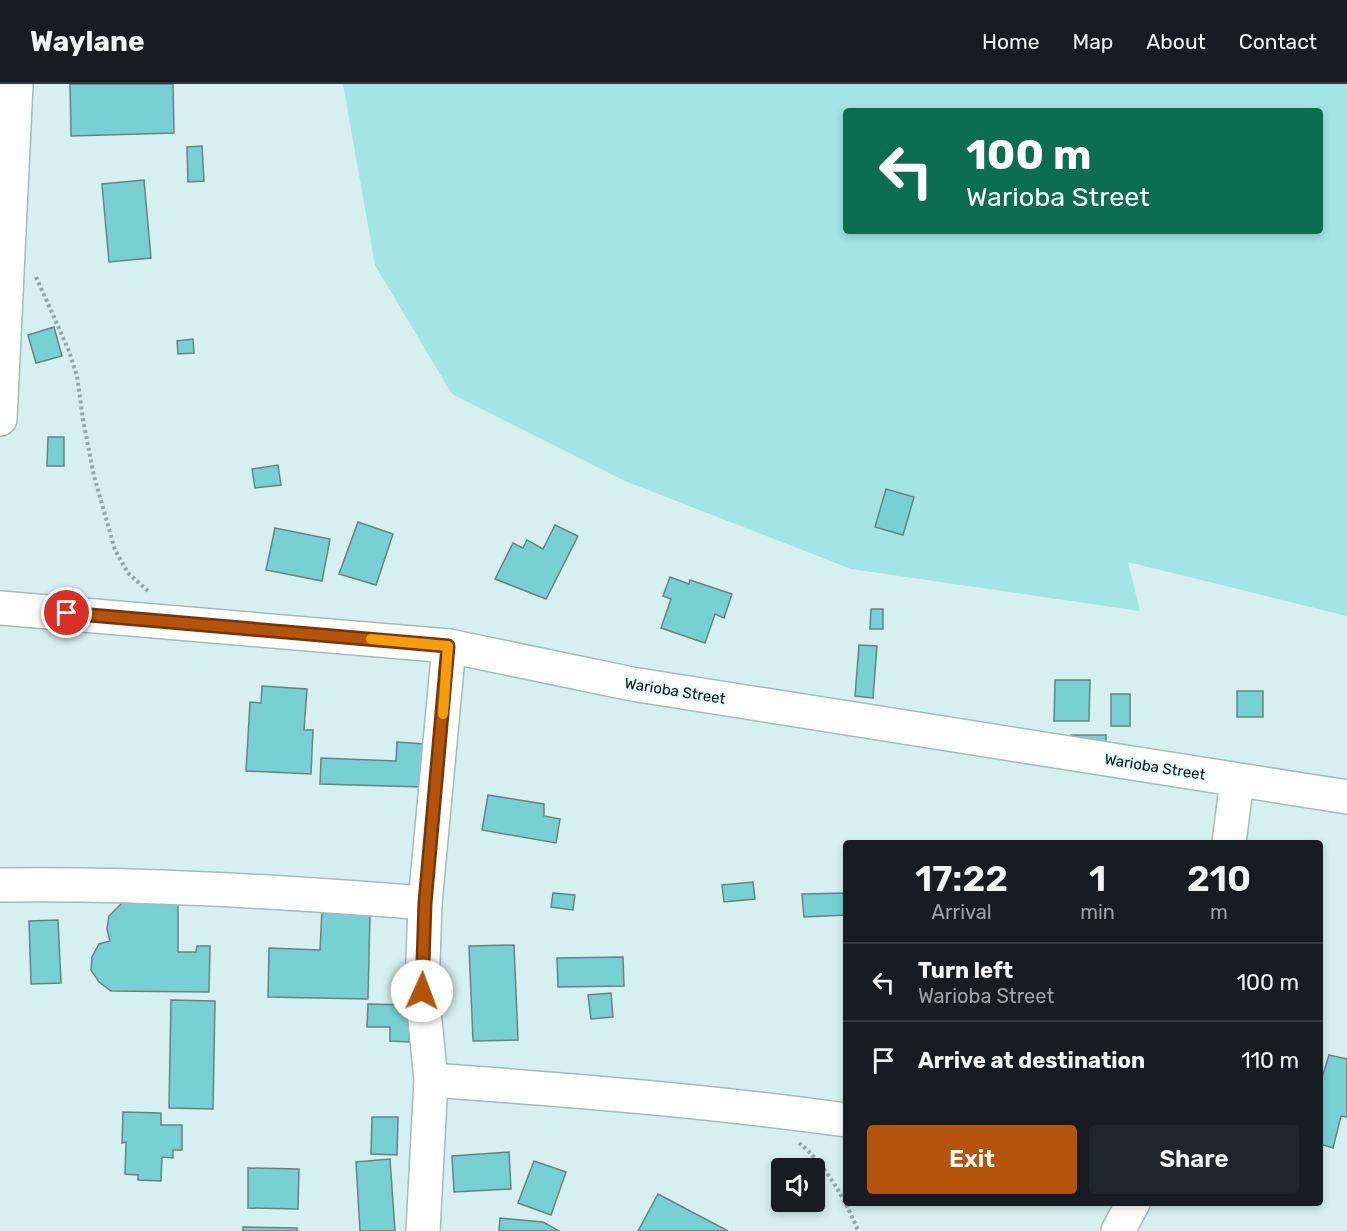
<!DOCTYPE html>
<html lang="en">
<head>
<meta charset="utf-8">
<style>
  body { margin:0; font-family:Rubik,sans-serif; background:#20242c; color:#f1f3f6; height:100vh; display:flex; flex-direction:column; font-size:22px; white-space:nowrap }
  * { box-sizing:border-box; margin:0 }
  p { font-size:20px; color:#9ea1a6 }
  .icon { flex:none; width:33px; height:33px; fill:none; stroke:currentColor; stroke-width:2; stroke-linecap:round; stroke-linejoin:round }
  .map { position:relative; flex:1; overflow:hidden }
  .drawer { position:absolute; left:843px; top:756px; width:480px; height:366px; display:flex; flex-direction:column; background:#171b24; border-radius:6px; box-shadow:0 3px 9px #0003 }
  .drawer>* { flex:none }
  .hud { position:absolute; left:843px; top:24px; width:480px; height:126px; border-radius:6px; box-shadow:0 3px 9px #0003; background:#0b6e4f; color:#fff; overflow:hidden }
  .controls { position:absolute; left:771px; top:1074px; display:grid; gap:12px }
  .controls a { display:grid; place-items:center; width:54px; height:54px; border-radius:6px; background:#171b24; box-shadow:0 3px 9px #0003; font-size:30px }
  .pin { position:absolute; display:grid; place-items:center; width:51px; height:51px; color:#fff; margin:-26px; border:3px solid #fff; border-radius:50%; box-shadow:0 2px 6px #0007 }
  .me { position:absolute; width:66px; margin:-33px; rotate:2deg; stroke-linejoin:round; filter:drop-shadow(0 0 4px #0008) }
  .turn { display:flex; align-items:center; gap:21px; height:126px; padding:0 24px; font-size:27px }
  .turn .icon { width:78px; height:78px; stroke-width:2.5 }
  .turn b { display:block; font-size:42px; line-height:51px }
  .eta { display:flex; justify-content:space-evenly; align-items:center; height:102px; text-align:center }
  .eta b { font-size:36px; font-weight:600; line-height:42px }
  .cta { display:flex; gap:12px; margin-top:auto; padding:12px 24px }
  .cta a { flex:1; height:69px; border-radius:6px; background:#b45309; color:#fff; font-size:24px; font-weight:600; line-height:69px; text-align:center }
  .cta a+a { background:#20242c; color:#f1f3f6 }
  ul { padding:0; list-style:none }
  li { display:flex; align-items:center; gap:18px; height:78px; padding:0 24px; border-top:2px solid #363941 }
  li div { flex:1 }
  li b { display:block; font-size:22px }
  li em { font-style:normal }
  header { display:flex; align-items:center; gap:36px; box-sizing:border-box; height:84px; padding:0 30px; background:#171b24; border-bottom:2px solid #363941 }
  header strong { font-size:28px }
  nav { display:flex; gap:33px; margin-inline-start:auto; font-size:21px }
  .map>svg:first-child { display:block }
  .green { fill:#a3e4e5; fill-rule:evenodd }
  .building { fill:#77d1d3; stroke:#6b8282; stroke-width:1.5 }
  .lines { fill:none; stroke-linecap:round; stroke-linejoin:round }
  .minor-casing { stroke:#a3bbbb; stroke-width:36 }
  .path { stroke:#93a7a8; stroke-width:4; stroke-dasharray:3 3; stroke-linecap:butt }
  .minor { stroke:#fff; stroke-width:33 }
  .route-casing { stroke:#753606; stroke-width:15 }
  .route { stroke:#b45309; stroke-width:10 }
  .slow { stroke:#f59e0b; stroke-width:10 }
  .labels { text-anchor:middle; stroke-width:4.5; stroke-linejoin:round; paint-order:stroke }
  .street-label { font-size:15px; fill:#0d1616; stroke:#e3fdfd }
</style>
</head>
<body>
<header>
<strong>Waylane</strong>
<nav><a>Home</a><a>Map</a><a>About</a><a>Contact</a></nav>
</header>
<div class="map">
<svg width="1347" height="1147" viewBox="0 0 1347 1147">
  <rect width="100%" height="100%" fill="#d6eff0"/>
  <path class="green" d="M343,0H1347V532L1128,478L1140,527L851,485L625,397L452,310L375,181ZM846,27H1320V147H846Z"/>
  <g class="building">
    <polygon points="70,0 173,0 174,49 71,52"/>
    <polygon points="202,62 204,97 188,98 187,63"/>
    <polygon points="144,96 151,174 109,178 102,100"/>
    <polygon points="54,243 62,272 36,279 28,251"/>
    <polygon points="193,255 194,269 178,270 177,257"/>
    <polygon points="48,353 64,353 64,382 47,382"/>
    <polygon points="278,381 281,401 255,404 252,385"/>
    <polygon points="886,405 914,413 903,451 875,443"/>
    <polygon points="358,438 393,450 376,501 339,490"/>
    <polygon points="555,441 578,452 546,515 495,495 513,459 523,464 527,456 543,465"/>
    <polygon points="275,444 330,455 322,497 266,486"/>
    <polygon points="670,493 689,500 690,496 732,510 724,534 715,530 705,559 661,544 671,515 663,512"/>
    <polygon points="871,525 883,525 883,545 870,545"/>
    <polygon points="859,561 877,562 873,614 855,612"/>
    <polygon points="1055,596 1090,596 1089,637 1054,637"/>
    <polygon points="262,602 307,605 304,646 313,646 311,690 246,687 250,618 261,619"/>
    <rect x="1237" y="607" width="26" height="26"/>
    <rect x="1111" y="610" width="19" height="32"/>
    <rect x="1071" y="651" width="35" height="14"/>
    <polygon points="397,658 424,660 422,703 320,700 321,674 396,677"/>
    <polygon points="488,711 544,720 544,732 560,735 556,759 482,746"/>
    <polygon points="753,798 755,815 724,818 722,801"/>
    <polygon points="553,809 575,811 573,826 551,823"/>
    <polygon points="846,809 846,831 804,833 802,810"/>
    <polygon points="122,819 178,819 178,868 196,868 197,862 210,862 209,908 111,907 99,898 91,886 92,873 99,860 110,857 107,845 109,832"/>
    <polygon points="322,826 370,830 368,915 268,913 269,864 320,866"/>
    <polygon points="58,836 61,899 31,900 29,837"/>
    <polygon points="514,861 518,956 473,957 469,862"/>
    <polygon points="623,873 624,902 558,903 557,874"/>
    <polygon points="611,909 613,933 591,935 588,911"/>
    <polygon points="171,916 215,917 213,1025 169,1024"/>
    <polygon points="368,920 409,921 409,958 390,957 390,943 367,943"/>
    <polygon points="1329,971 1347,975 1347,1033 1341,1032 1333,1064 1320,1060 1320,1000"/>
    <polygon points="123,1028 161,1029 161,1041 182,1041 182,1066 173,1066 173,1074 162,1073 161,1097 138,1096 138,1091 125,1090 126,1058 122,1059"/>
    <polygon points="372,1033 398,1033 397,1071 371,1070"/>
    <polygon points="509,1068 511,1105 454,1108 452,1072"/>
    <polygon points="390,1075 395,1147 360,1147 356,1078"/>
    <polygon points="534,1077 566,1088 551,1131 518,1119"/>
    <polygon points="248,1084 299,1085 298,1125 248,1124"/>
    <polygon points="658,1110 728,1147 638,1147"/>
    <polygon points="500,1134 543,1138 559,1147 499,1147"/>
    <polygon points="243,1143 297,1144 297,1147 243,1147"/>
  </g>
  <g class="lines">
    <g class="minor-casing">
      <g id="minor">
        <polyline points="0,335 16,0"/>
        <polyline points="0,524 449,562 632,600 1347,713"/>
        <polyline points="1229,759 1237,696"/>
        <path d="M0,801C142,799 283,808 425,819"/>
        <path d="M431,996C570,1006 708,1017 846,1036"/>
        <polyline points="423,1147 431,996 422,907 425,819 449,562"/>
        <polyline points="1118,1147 1133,1119"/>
      </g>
    </g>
    <g class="path">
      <polyline points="36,193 69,267 77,292 83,336 94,392 115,466 128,489 149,508"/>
      <path d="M799,1059C825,1080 846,1116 858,1147"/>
    </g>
    <use href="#minor" class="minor"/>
  </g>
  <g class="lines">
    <g class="route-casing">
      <polyline id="route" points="67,529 448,562 425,819 422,907"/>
    </g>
    <use href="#route" class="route"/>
    <polyline class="slow" points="371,555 448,562 443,630"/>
  </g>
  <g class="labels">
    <g class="street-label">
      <text transform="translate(675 607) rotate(9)" y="5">Warioba Street</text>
      <text transform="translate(1155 683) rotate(9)" y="5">Warioba Street</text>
    </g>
  </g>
</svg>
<div class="controls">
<a><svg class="icon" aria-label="sound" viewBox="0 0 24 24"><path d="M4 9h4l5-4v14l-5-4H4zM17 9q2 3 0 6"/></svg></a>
</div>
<div class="pin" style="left:67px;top:529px;background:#d93025"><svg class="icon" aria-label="arrive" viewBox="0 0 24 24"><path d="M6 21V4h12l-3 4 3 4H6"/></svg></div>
<svg class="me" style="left:422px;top:907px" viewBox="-20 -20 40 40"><circle r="19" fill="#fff"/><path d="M0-13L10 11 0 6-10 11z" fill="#b45309"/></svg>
<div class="hud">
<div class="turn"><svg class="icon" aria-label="left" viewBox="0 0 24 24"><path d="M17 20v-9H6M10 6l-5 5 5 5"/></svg><div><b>100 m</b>Warioba Street</div></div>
</div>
<section class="drawer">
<div class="eta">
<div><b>17:22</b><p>Arrival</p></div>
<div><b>1</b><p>min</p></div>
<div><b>210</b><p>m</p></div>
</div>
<ul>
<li><svg class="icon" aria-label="left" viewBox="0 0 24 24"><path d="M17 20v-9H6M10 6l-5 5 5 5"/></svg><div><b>Turn left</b><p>Warioba Street</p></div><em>100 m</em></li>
<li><svg class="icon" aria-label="arrive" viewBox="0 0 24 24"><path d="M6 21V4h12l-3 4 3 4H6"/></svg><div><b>Arrive at destination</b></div><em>110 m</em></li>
</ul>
<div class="cta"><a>Exit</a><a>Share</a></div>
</section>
</div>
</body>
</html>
